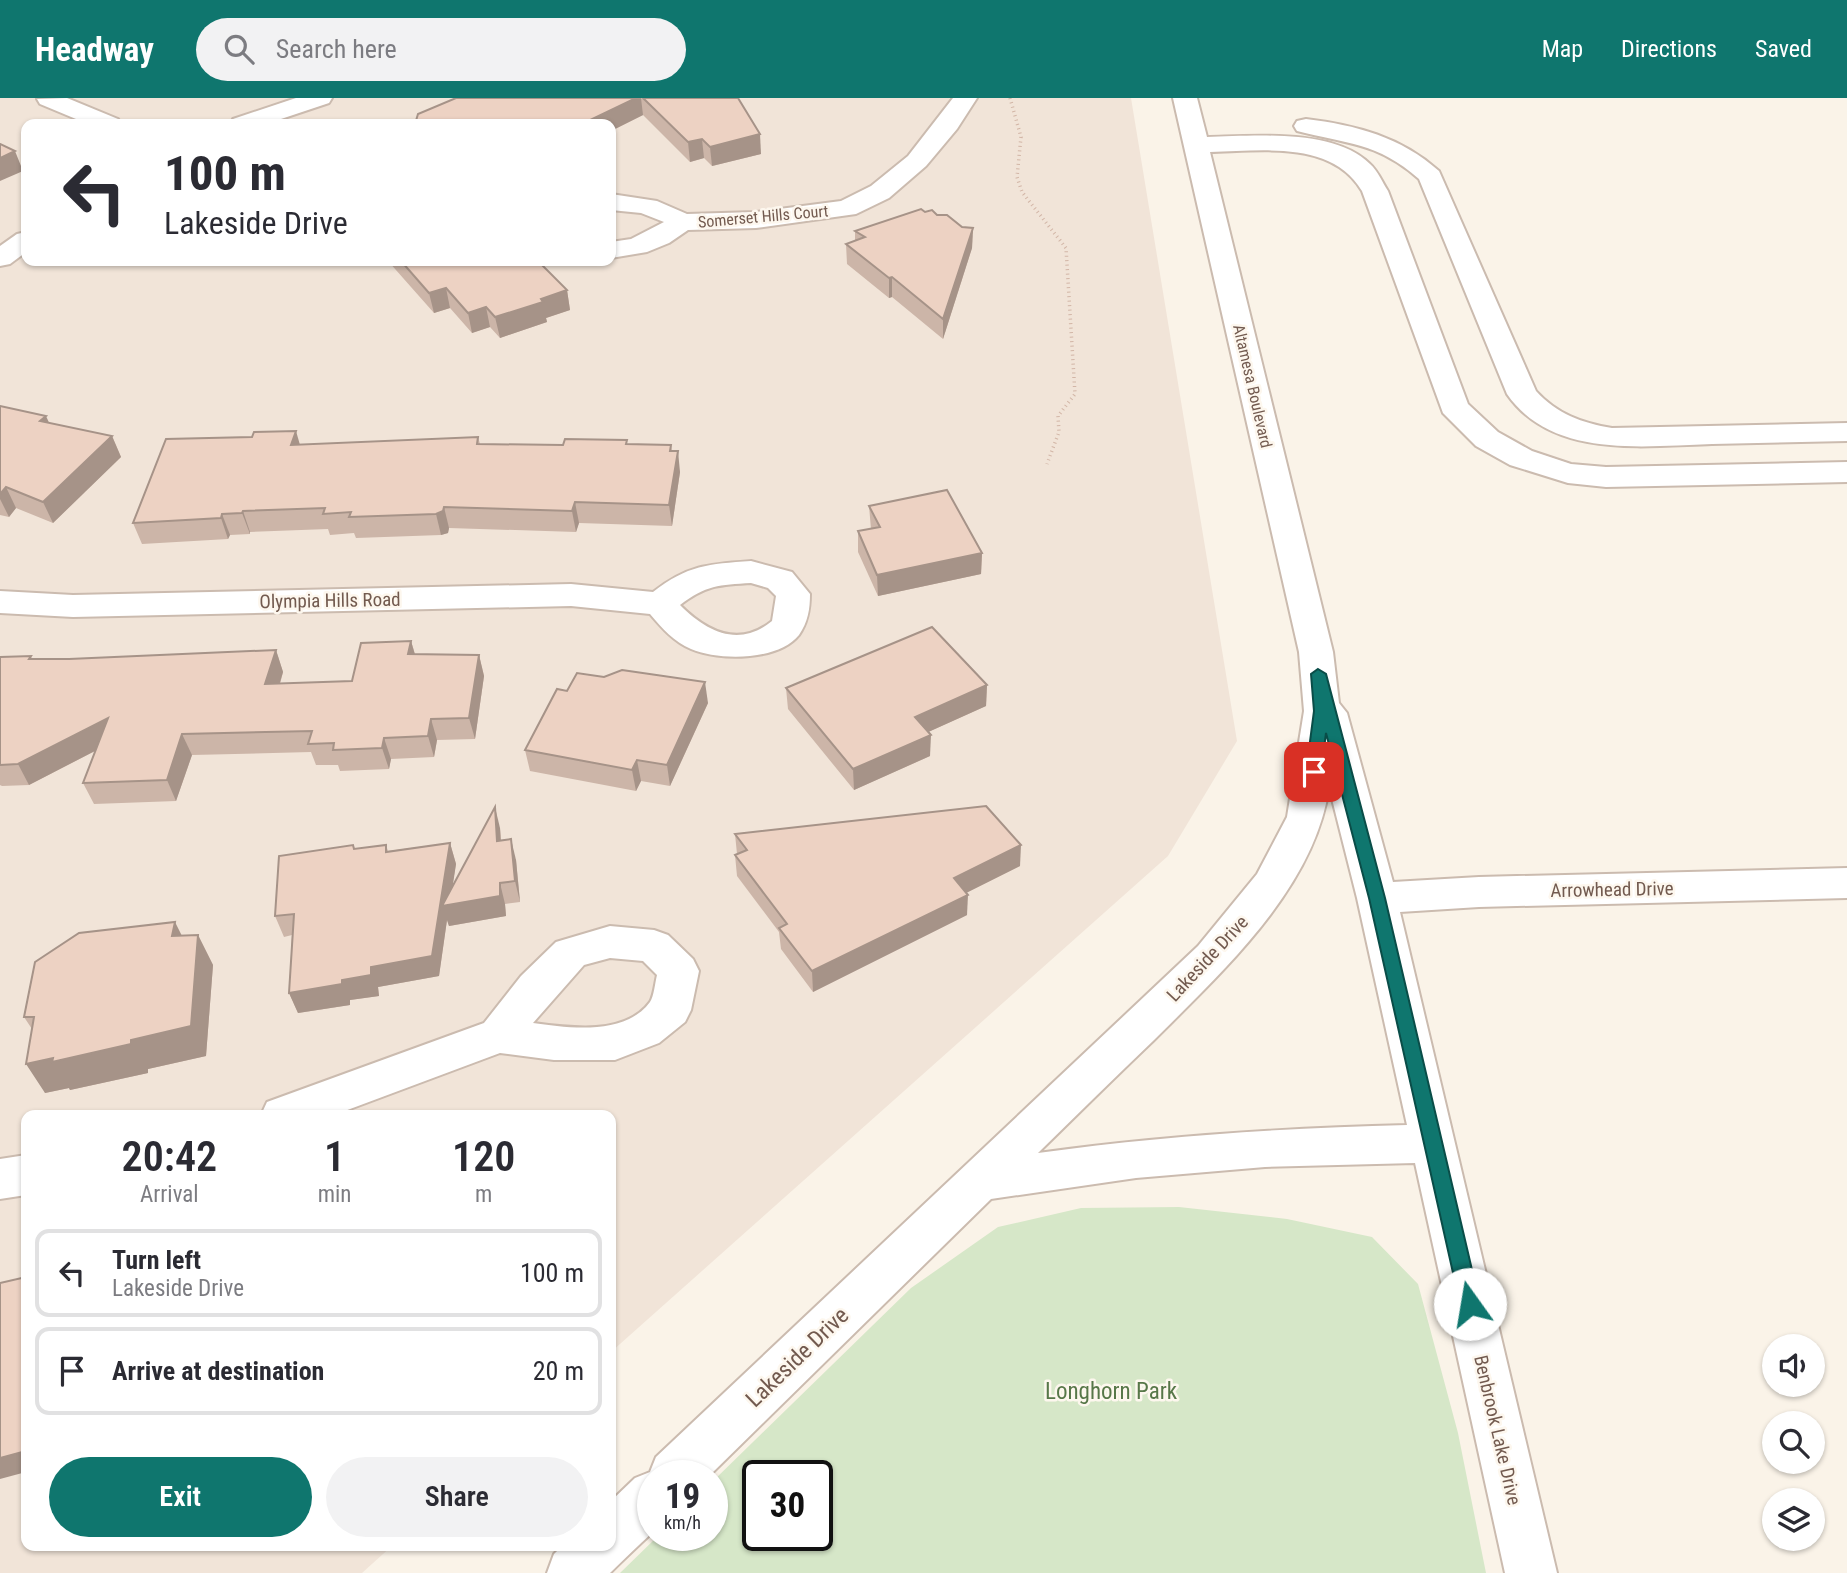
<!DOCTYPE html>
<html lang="en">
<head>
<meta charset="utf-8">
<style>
  body { margin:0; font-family:"Roboto Condensed",sans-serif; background:#f2f2f3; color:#2b2b33; height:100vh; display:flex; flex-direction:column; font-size:26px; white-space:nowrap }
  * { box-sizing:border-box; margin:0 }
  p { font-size:23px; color:#7c7c81 }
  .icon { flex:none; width:38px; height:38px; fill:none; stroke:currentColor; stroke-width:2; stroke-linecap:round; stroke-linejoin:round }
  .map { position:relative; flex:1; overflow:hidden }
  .side { position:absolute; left:21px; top:1012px; width:595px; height:441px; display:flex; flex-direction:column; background:#fff; border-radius:14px; box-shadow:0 2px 5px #0004 }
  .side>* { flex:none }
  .banner { position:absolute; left:21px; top:21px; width:595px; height:147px; border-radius:14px; box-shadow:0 2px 5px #0004; background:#fff; color:#2b2b33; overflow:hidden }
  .controls { position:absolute; left:1762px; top:1236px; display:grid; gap:14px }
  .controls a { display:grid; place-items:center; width:63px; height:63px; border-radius:50%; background:#fff; box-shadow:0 2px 5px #0004; font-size:35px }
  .speed { position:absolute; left:637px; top:1362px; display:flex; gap:14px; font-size:35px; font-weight:700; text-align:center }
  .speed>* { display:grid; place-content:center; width:91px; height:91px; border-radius:50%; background:#fff; box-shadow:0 2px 5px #0004; line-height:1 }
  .speed small { font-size:18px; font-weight:400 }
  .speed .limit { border:4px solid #111; border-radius:10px; background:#fff; color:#111 }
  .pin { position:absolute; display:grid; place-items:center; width:60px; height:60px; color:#fff; margin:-30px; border-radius:14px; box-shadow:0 4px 10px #0006 }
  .me { position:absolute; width:77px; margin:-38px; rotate:347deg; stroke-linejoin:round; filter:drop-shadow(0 0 5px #0008) }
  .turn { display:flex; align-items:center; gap:24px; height:147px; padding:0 28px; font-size:32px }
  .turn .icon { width:91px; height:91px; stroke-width:2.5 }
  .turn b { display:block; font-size:49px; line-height:60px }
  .eta { display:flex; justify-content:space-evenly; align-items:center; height:119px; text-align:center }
  .eta b { font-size:42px; font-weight:600; line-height:49px }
  .cta { display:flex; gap:14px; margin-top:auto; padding:14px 28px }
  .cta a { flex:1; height:80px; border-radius:42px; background:#0f766e; color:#fff; font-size:28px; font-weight:600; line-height:80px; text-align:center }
  .cta a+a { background:#f2f2f3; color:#2b2b33 }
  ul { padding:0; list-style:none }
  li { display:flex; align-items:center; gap:21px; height:88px; margin:0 14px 10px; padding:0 14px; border:4px solid #e1e1e2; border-radius:14px }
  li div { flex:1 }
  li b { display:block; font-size:26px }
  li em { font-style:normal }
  header { display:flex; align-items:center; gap:42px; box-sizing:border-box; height:98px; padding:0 35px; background:#0f766e; color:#fff }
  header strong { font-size:33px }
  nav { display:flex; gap:38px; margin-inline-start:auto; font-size:24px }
  .search { width:490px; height:63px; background:#f2f2f3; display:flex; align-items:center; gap:18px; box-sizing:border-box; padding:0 24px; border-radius:38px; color:#7c7c81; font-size:26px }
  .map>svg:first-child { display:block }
  .residential { fill:#f1e4d8; fill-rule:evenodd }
  .green { fill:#d6e7c8; fill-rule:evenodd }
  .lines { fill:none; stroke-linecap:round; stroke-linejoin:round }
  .minor-casing { stroke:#cbbbaf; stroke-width:4 }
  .path { stroke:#d2b5a6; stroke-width:3.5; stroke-dasharray:1 3.5; stroke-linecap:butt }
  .minor { fill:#fff; fill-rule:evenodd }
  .wall { fill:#ccb5a8 }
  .shaded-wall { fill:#a69388 }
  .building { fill:#edd2c3; stroke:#a69388; stroke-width:2 }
  .route { fill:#0f766e; stroke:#0a4d48; stroke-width:2 }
  .labels { text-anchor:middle; stroke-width:5; stroke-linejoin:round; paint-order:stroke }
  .far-street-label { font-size:16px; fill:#725a4f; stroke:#fdf7ee }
  .street-label { font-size:19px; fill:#725a4f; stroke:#fdf7ee }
  .near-street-label { font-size:23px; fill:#725a4f; stroke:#fdf7ee }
  .near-park-label { font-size:23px; fill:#577748; stroke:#fdf7ee }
</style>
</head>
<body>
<header>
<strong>Headway</strong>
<div class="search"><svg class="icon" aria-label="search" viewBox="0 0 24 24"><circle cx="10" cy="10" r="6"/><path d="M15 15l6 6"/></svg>Search here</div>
<nav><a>Map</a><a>Directions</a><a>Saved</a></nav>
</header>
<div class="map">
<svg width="1847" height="1475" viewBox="0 0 1847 1475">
  <rect width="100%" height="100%" fill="#faf3e8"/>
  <path class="residential" d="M0,0H1131L1237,643L1168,758L611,1254V1017H26V1447H393L362,1475H0ZM26,26H611V163H26Z"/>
  <path class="green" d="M1179,1109L1287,1121L1372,1139L1418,1186L1458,1335L1486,1475H620L659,1437H712V1384L911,1190L998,1129L1081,1110ZM758,1377H817V1437H758Z"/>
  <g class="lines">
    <g class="minor-casing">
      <g id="minor">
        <polygon points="67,0 118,21 121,26 88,26 40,6 37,1"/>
        <polygon points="296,0 332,0 329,5 266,26 230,26 233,21"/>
        <polygon points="953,0 977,0 957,31 926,68 889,100 856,116 756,130 688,132 669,145 647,154 611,160 611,144 631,141 664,124 641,115 611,112 611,96 657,103 687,116 756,114 841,103 871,88 908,58"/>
        <path d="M1173,0H1197L1207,39C1253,38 1334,30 1370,66C1378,73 1382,84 1388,93L1468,306L1498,334L1532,353L1571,366L1606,369L1847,364V384L1606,389L1568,385L1510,367L1476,348L1443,315L1362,93C1332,42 1262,53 1210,54L1333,554L1339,605L1347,615L1393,784L1479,779L1847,770V800L1479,809L1400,814L1557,1475H1505L1415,1065L1265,1069L1136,1080L991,1101L710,1377H653V1434C638,1448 624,1461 610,1475H547L554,1456L563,1447H611V1403L635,1380L650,1374L656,1359L1198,848L1257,776L1287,719L1304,613L1299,554ZM1329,689L1357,800L1407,1027C1283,1030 1161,1038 1038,1055C1076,1018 1114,980 1153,943C1222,874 1315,790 1329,689Z"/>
        <path d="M1306,21C1356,27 1401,39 1439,73L1536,293C1557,316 1582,325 1612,330L1847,325V343C1802,344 1757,345 1712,346C1643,348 1552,361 1507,296L1419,81C1377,44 1347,46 1297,33L1294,28L1297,23Z"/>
        <polygon points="26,134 26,154 10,166 0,168 0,148 17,136"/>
        <path d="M751,463L792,474L810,496C810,511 808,524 799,537C778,563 719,563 691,551C674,544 662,530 650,516L571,508L73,519L0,515V493L73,497L571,486L653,494C688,467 708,466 751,463ZM751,485L768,490L776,498L772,523C739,550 707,534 680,507C706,487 719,487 751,485Z"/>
        <path d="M610,828L654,832L668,837L693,861L699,873L691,912L685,924L659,945L615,962H554L500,955L334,1017H261L267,1004L484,925L521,878L556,844ZM610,860L643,863L657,877C655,885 654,898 650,904C625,938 569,930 533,925L584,867Z"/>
        <polygon points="26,1057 26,1097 0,1101 0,1061"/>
      </g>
    </g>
    <polyline class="path" points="1010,0 1021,39 1017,79 1022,94 1066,150 1075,296 1058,318 1059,334 1047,366"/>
    <use href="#minor" class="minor"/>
  </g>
  <g class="wall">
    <polygon points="456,0 738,0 761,56 712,68 704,60 690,64 643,17 611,33 611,26"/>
    <polygon points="925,114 937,117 962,129 973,130 972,150 943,241 892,199 889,200 847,166 846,146 855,143 855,133"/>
    <polygon points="388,163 538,163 567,192 570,212 546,220 547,224 500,240 490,229 472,235 450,210 434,215"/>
    <polygon points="0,308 49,325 112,338 121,359 53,425 16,410 9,419 0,417"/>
    <polygon points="478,339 480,346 671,347 672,353 680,374 672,428 579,425 576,434 449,430 448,435 441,437 356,440 354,435 330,437 328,431 250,434 250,436 230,437 228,441 142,446 133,425 300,347"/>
    <polygon points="869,408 982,455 981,476 878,498 858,454 858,433 871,431"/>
    <polygon points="411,543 415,556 479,557 484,578 475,641 437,642 434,659 391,661 389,671 340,673 338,667 316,667 311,654 192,657 176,703 94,706 83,685 95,653 29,687 2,688 0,687 0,559 31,558 32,561 69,561 276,552 283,574 280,586 352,583"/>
    <polygon points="987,587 986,608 928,634 930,658 854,692 788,611 786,590"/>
    <polygon points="567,593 708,605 670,688 641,683 636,693 530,673 525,652"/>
    <polygon points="500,730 501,743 516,762 520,804 505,806 506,818 449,828 447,822 439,878 378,889 379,898 350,902 350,907 298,915 289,895 292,837 284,839 275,818 355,751 386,747 388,753 450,745 456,766 452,789"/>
    <polygon points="735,736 1020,768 966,795 967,817 813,894 781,851 779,834 737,778 735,757 737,756"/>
    <polygon points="198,837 213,867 206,958 148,971 148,975 70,992 69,990 45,995 32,931 24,919 182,838"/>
  </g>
  <g class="shaded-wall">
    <polygon points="636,0 641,0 643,17 611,33 611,26 582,26"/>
    <polygon points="760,36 761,56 712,68 710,49"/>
    <polygon points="702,41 704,60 690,64 688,44"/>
    <polygon points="15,53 23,73 0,83 0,60"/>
    <polygon points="973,130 972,150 943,241 943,221"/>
    <polygon points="892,179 892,199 889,200 889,180"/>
    <polygon points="446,190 450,210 434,215 429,195"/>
    <polygon points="567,192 570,212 546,220 547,224 500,240 495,219 541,201"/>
    <polygon points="486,209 490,229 472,235 468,215"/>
    <polygon points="46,318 55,338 40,323"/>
    <polygon points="296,333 302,354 291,347"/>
    <polygon points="112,338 121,359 53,425 43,404"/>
    <polygon points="678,353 680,374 672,428 669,407"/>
    <polygon points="6,389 16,410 9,419 0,401 0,396"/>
    <polygon points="575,404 579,425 576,434 572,413"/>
    <polygon points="444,409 449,430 448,435 441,437 436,416"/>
    <polygon points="243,413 250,434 250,436 242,415"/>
    <polygon points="222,416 230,437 228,441 221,420"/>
    <polygon points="982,455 981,476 878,498 877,477"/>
    <polygon points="411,543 417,564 408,556"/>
    <polygon points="276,552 283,574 273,608 265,586"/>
    <polygon points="479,557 484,578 475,641 469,620"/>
    <polygon points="705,584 708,605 670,688 667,667"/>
    <polygon points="987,587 986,608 915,640 915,619"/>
    <polygon points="108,620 118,641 29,687 18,666"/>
    <polygon points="431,621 437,642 434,659 428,638"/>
    <polygon points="182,636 192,657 176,703 167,682"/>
    <polygon points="931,637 930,658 854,692 853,671"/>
    <polygon points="384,640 391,661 389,671 382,650"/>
    <polygon points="637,662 641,683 636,693 632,672"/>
    <polygon points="495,709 500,730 502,764 497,743"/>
    <polygon points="511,741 516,762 520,804 515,783"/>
    <polygon points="450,745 456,766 450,806 500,785 505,806 506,818 449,828 447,822 439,878 378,889 379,898 350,902 350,907 298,915 289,895 342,882 371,869"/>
    <polygon points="1021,747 1020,768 954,801 954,780"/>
    <polygon points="968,797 967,817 813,894 812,873"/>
    <polygon points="175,824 190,854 172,838"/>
    <polygon points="198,837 213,867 206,958 148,971 148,975 70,992 69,990 45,995 26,966"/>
    <polygon points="26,1353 26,1374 0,1381 0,1360"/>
  </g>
  <g class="building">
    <polygon points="456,0 636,0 582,26 415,26 418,16"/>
    <polygon points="643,0 738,0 760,36 710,49 702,41 688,44"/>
    <polygon points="0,46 15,53 0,60"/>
    <polygon points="921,111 925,114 932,112 937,117 947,117 962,129 973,130 943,221 892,179 889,180 846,146 865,139 855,133"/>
    <polygon points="401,163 538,163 567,192 541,201 543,204 495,219 486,209 468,215 446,190 429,195"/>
    <polygon points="0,308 46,318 40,323 112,338 43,404 6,389 0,396"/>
    <polygon points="296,333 291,347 478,339 477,346 563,347 565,341 627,342 626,346 671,347 670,353 678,353 669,407 575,404 572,413 444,409 443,413 436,416 349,419 351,414 323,416 325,410 243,413 242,415 222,416 221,420 133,425 166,341 252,339 254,334"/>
    <polygon points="947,392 982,455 877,477 858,433 880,429 869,408"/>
    <polygon points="932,529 987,587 915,619 931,637 853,671 786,590"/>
    <polygon points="411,543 408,556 479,557 469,620 431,621 428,638 384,640 382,650 333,652 334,645 308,646 312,633 182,636 167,682 83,685 108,620 18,666 0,667 0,559 31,558 29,561 69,561 276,552 265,586 352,583 361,545"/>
    <polygon points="622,572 705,584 667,667 637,662 632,672 525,652 557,591 567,593 577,575 604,579"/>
    <polygon points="986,708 1021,747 954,780 968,797 812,873 779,830 787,826 735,757 747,752 735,736"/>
    <polygon points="495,709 497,743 511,741 515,783 500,785 500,798 442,808"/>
    <polygon points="450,745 432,858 371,869 371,877 342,882 342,886 289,895 294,816 275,818 279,758 353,747 354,751 386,747 386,754"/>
    <polygon points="175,824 172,838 198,837 191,928 131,942 131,946 52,964 53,960 26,966 34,919 24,919 35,864 79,835"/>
    <polygon points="26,1179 26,1353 0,1360 0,1185"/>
  </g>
  <polygon class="route" points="1318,571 1326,576 1385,800 1480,1206 1477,1213 1470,1215 1463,1213 1460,1206 1369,800 1326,635 1321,674 1314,679 1306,674 1314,613 1311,576"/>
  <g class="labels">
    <g class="far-street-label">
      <text transform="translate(763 118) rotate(-5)" y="6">Somerset Hills Court</text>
      <text transform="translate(1253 288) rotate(77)" y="6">Altamesa Boulevard</text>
    </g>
    <g class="street-label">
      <text transform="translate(330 502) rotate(-1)" y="7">Olympia Hills Road</text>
      <text transform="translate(1612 791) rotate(-1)" y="7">Arrowhead Drive</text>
      <text transform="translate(1207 860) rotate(-47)" y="7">Lakeside Drive</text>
      <text transform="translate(1498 1332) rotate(77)" y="7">Benbrook Lake Drive</text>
    </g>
    <g class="near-street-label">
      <text transform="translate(797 1259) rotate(-44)" y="8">Lakeside Drive</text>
    </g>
    <g class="near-park-label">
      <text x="1111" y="1301">Longhorn Park</text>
    </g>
  </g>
</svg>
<div class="controls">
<a><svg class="icon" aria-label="sound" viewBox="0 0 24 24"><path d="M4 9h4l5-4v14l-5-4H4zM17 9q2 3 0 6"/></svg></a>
<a><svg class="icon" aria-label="search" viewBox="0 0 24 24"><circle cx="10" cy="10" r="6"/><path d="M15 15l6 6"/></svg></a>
<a><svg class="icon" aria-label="layers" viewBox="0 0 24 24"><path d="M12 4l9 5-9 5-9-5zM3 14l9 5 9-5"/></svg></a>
</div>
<div class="speed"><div>19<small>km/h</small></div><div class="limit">30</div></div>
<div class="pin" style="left:1314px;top:674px;background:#d93025"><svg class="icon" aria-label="arrive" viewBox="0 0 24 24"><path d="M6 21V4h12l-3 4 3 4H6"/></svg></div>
<svg class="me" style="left:1470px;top:1206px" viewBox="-20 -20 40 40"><circle r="19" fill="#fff"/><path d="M0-13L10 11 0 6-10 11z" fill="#0f766e"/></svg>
<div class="banner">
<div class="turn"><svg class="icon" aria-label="left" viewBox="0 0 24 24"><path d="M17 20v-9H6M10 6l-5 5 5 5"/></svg><div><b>100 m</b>Lakeside Drive</div></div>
</div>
<section class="side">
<div class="eta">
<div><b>20:42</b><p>Arrival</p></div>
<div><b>1</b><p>min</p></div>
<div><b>120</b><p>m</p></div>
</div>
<ul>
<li><svg class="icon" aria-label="left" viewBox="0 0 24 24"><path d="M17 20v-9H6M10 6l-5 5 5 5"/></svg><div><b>Turn left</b><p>Lakeside Drive</p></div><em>100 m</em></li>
<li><svg class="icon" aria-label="arrive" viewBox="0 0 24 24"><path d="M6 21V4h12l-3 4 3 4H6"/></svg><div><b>Arrive at destination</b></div><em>20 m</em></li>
</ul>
<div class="cta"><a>Exit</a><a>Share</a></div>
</section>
</div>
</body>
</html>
